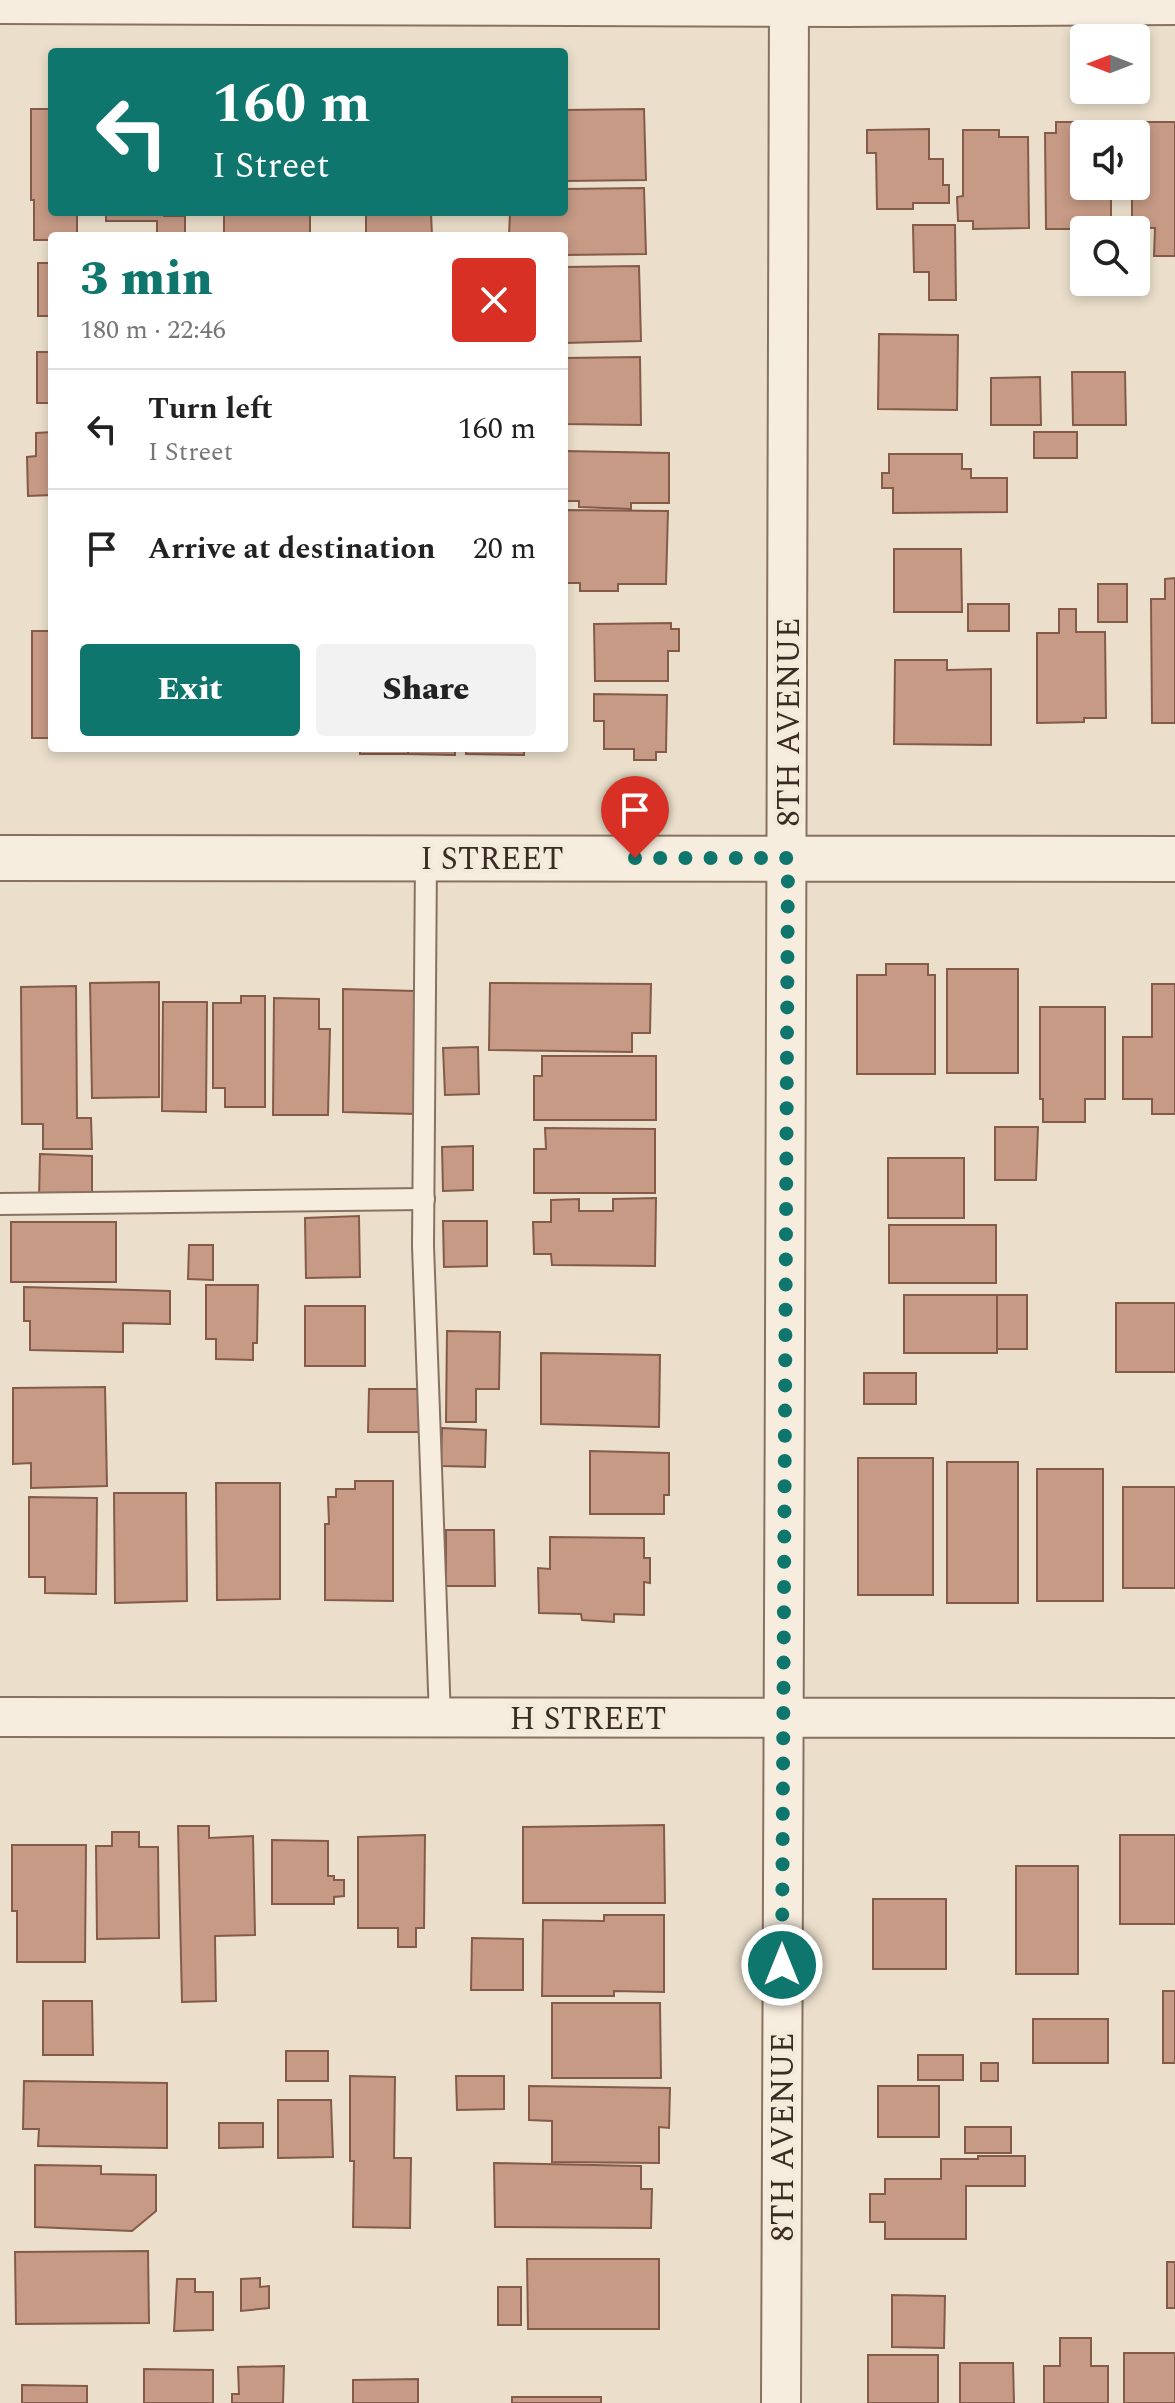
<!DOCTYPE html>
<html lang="en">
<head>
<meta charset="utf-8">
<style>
  body { margin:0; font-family:Spectral,serif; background:#f2f2f2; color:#222; height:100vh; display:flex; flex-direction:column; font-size:30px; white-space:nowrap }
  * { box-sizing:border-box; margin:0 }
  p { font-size:26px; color:#767676 }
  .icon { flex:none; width:44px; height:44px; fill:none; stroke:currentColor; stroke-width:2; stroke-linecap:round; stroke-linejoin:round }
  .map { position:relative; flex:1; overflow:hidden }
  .drawer { position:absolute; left:48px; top:232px; width:520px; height:520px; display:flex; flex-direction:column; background:#fff; border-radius:8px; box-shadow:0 4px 12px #0003 }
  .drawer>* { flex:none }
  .guide { position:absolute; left:48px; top:48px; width:520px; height:168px; border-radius:8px; box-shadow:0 4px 12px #0003; background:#0f766e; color:#fff; overflow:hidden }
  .needle { width:52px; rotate:270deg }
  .fabs { position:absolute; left:1070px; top:24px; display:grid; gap:16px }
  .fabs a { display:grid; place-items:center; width:80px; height:80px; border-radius:8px; background:#fff; box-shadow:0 4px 12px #0003; font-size:40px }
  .pin { position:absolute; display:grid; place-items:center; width:68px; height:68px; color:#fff; margin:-82px -34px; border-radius:50% 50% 50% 0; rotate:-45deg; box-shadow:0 0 8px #0007 }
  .pin .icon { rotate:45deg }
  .me { position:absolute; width:88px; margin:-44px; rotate:0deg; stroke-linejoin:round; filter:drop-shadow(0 0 6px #0008) }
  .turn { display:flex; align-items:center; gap:28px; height:168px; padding:0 32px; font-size:36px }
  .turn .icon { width:104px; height:104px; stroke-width:2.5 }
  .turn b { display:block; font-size:56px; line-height:68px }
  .round { display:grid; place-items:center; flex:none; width:84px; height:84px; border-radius:8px; background:#f2f2f2 }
  .summary { display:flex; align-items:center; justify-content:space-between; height:136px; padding:0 32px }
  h1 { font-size:48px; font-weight:800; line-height:60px; color:#0f766e }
  .action { display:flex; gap:16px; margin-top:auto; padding:16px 32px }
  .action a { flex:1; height:92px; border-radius:8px; background:#0f766e; color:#fff; font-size:32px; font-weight:800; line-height:92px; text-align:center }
  .action a+a { background:#f2f2f2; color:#222 }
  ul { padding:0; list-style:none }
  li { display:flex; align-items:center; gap:24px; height:120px; padding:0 32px; border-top:2px solid #e0e0e0 }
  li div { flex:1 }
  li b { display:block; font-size:30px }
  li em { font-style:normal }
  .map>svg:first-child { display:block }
  .building { fill:#c69a85; stroke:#845b49; stroke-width:2 }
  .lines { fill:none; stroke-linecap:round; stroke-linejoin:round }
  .service-casing { stroke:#877261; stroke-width:24 }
  .minor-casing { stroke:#877261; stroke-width:42 }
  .tertiary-casing { stroke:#877261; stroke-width:48 }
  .service { stroke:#f7edde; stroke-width:20 }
  .minor { stroke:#f7edde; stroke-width:38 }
  .tertiary { stroke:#f7edde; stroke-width:44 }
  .route { stroke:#0f766e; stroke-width:14; stroke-dasharray:0 25.2 }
  .labels { text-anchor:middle; stroke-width:8; stroke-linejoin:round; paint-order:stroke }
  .street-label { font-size:32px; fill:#392c23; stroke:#f3eada }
</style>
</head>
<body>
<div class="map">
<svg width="1175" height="2403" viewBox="0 0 1175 2403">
  <rect width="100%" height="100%" fill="#ebdfcb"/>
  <g class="building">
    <polygon points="31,109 52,109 52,212 77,212 77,236 52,236 52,240 34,240 34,200 31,200"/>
    <polygon points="644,109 646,180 564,181 564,110"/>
    <polygon points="1056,122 1105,122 1105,134 1111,134 1084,134 1084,186 1111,186 1111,230 1084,230 1084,250 1074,250 1073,229 1046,229 1045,133 1056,133"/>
    <polygon points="1141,122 1175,122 1175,256 1154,256 1155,228 1132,228 1132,186 1136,186 1136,134 1132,134 1132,131 1141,131"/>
    <polygon points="929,129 929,159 943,159 943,185 949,185 949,203 913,203 913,209 877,209 876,153 867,153 867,130"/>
    <polygon points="963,130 999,130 999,137 1028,137 1029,228 973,229 973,221 958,221 957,197 963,196"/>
    <polygon points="644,188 646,254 564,255 564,236 509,236 510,212 564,212 564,189"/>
    <polygon points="106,212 163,212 164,216 185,216 185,236 157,236 157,221 106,221"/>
    <polygon points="366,212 431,212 432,236 366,236"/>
    <rect x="224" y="215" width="86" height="21"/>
    <polygon points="913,225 955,225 956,300 929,300 929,272 914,272"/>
    <rect x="38" y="263" width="14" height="53"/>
    <polygon points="639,266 641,341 564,343 564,267"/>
    <polygon points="879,334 958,335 957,410 878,409"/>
    <rect x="37" y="352" width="15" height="51"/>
    <polygon points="640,357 641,425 564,424 564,358"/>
    <polygon points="1072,372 1125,372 1126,425 1073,425"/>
    <polygon points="1040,377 1041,425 991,425 991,378"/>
    <polygon points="52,432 52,495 28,496 27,457 36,456 36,433"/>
    <rect x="1034" y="432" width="43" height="26"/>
    <polygon points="564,451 669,453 669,503 631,503 631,509 579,507 579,501 564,501"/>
    <polygon points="889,454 962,454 962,469 971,469 971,478 1007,478 1007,512 893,513 893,488 882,488 882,473 889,473"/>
    <polygon points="564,510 668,511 666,584 618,584 618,591 580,591 580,583 564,583"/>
    <polygon points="894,549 961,549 962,612 894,612"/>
    <polygon points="1175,578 1175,723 1152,723 1151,599 1165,599 1165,579"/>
    <rect x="1098" y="584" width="29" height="38"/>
    <rect x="968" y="604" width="41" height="27"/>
    <polygon points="1059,609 1076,609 1076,632 1105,632 1106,718 1084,718 1084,722 1037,723 1037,633 1059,633"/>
    <polygon points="671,623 671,629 679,629 679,651 668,651 668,681 595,681 594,624"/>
    <rect x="32" y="631" width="20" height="107"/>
    <polygon points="895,660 947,660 947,670 991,669 991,745 894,744"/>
    <polygon points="594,694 667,695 666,752 656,752 656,760 634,760 634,749 604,749 604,721 594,721"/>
    <rect x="360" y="748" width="48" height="6"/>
    <polygon points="408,748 455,748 455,755 408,754"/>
    <polygon points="466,748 524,748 524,755 466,754"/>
    <polygon points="886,964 928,964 928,975 935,975 935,1074 857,1074 857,975 886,975"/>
    <rect x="947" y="969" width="71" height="104"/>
    <polygon points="159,982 159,1097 92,1098 90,983"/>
    <polygon points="490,983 651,984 650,1033 632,1033 632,1052 489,1050"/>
    <polygon points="1152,984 1175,984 1175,1114 1152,1114 1152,1099 1123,1099 1123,1037 1152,1037"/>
    <polygon points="76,986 77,1118 91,1118 92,1149 43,1149 43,1124 22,1124 21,987"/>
    <polygon points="343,989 415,991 416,1114 343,1112"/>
    <polygon points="241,996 265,996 265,1107 225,1107 225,1088 213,1088 213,1003 241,1003"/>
    <polygon points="274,998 319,999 319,1029 330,1029 328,1115 273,1115"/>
    <polygon points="163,1002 207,1002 206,1112 162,1111"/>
    <polygon points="1040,1007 1105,1007 1105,1099 1085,1099 1085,1122 1043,1122 1043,1099 1040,1099"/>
    <polygon points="478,1047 479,1094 445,1095 443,1048"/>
    <polygon points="542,1056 656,1056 656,1120 534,1120 534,1076 542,1076"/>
    <polygon points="995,1127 1038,1127 1036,1180 995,1180"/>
    <polygon points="545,1128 655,1129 655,1193 534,1193 534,1149 546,1149"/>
    <polygon points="473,1146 473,1190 443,1191 442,1147"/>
    <polygon points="40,1154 92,1156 92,1201 39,1200"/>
    <rect x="888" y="1158" width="76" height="60"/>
    <polygon points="656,1198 655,1266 552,1265 551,1254 534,1254 533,1222 551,1222 551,1200 579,1199 579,1211 613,1211 613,1199"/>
    <polygon points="359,1216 360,1277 306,1278 305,1218"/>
    <polygon points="443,1221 487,1221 487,1266 444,1267"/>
    <rect x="11" y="1222" width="105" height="60"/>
    <rect x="889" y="1225" width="107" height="58"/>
    <polygon points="189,1245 213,1245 213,1280 188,1279"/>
    <polygon points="206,1285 258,1285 257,1343 253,1343 253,1360 216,1359 216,1339 206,1339"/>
    <polygon points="24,1287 170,1291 170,1324 123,1323 123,1352 30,1350 30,1321 24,1321"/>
    <rect x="904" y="1295" width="93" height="58"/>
    <rect x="997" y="1295" width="30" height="54"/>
    <rect x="1116" y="1303" width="59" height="69"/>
    <rect x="305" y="1306" width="60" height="60"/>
    <polygon points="447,1331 500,1332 499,1389 476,1389 476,1422 446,1422"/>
    <polygon points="541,1353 660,1355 659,1427 541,1424"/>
    <rect x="864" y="1373" width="52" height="31"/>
    <polygon points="105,1387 107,1486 31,1488 31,1463 13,1464 13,1388"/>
    <polygon points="369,1389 419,1389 419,1432 368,1432"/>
    <polygon points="442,1428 486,1430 485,1467 441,1466"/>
    <polygon points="590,1451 669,1453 669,1495 664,1495 664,1514 590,1514"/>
    <rect x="858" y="1458" width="75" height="137"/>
    <rect x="947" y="1462" width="71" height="141"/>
    <rect x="1037" y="1469" width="66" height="132"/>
    <polygon points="355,1481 393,1481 393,1601 325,1600 325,1524 329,1524 328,1497 336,1497 336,1489 355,1489"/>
    <polygon points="216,1483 280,1483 280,1599 217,1600"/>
    <rect x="1123" y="1487" width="52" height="101"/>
    <polygon points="114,1493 186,1493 187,1601 115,1603"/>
    <polygon points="29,1497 97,1498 96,1594 45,1593 45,1577 29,1577"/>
    <polygon points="446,1530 494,1530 495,1586 446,1586"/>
    <polygon points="550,1537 644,1538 644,1558 650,1558 650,1583 644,1582 644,1615 614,1614 614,1622 582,1620 581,1614 539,1613 538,1568 550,1569"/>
    <polygon points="664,1825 665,1903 523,1903 523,1827"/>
    <polygon points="178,1826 209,1826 209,1838 253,1836 255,1935 215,1936 216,2001 182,2002"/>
    <polygon points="112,1832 139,1832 139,1847 158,1847 159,1938 97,1939 96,1846 112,1846"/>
    <polygon points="425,1835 424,1928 416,1928 416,1947 398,1947 398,1928 358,1928 358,1837"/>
    <rect x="1120" y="1835" width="55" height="89"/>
    <polygon points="272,1840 328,1841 328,1876 334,1876 334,1880 344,1880 344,1896 334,1897 334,1904 272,1904"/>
    <polygon points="12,1845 86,1845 85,1962 17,1962 17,1911 12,1911"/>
    <rect x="1016" y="1866" width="62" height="108"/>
    <rect x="873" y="1899" width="73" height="70"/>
    <polygon points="604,1915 664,1915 664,1992 614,1991 614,1996 542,1996 543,1920 604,1921"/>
    <polygon points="472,1938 523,1939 523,1990 471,1990"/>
    <rect x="1163" y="1991" width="12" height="72"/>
    <polygon points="43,2001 92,2001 93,2055 43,2055"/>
    <polygon points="552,2003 660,2003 661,2078 552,2078"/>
    <rect x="1033" y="2019" width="75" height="44"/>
    <rect x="286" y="2051" width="42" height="30"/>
    <rect x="918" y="2055" width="45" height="25"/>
    <rect x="981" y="2063" width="17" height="18"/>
    <polygon points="350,2076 395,2077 394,2158 411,2158 410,2228 353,2227 354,2161 350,2161"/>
    <polygon points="456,2076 504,2076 504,2109 457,2110"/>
    <polygon points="24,2081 167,2083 167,2148 38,2146 39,2129 23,2129"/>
    <polygon points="529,2086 670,2088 669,2128 659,2127 659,2163 552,2162 552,2121 529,2120"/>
    <rect x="878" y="2086" width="61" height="51"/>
    <polygon points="278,2100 331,2100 333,2157 278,2158"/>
    <polygon points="219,2123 263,2123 263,2147 219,2148"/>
    <rect x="965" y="2127" width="46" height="26"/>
    <polygon points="978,2156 1025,2156 1025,2186 966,2186 966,2239 885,2239 885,2222 870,2222 870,2194 885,2194 885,2179 941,2179 941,2159 978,2159"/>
    <polygon points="494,2163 641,2166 641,2189 652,2189 651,2228 495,2227"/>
    <polygon points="35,2165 101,2166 101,2174 156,2175 156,2211 132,2231 35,2227"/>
    <polygon points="148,2251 149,2323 16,2324 15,2252"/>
    <polygon points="527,2259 659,2259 659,2329 528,2329"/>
    <rect x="1167" y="2262" width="8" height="46"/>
    <polygon points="260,2278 260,2287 269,2286 269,2308 241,2311 241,2279"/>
    <polygon points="177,2279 195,2279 195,2292 213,2292 213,2330 174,2331"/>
    <rect x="498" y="2287" width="23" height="38"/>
    <polygon points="892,2295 945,2296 944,2348 892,2347"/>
    <polygon points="1060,2338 1091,2338 1091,2366 1108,2366 1108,2403 1044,2403 1044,2366 1060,2366"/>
    <rect x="1124" y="2353" width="51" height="50"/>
    <rect x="868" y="2355" width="70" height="48"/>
    <polygon points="960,2363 1013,2363 1014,2403 960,2403"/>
    <polygon points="284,2366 283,2403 232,2403 232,2394 239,2394 238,2367"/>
    <polygon points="144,2369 213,2370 213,2403 144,2403"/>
    <polygon points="418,2379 418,2403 353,2403 353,2380"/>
    <polygon points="22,2385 87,2386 87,2403 22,2403"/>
    <rect x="512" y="2397" width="89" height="6"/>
  </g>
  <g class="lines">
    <g class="service-casing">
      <g id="service">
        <polyline points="426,858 423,1246 440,1718"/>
        <polyline points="0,1204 424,1199"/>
      </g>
    </g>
    <g class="minor-casing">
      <g id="minor">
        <polyline points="0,4 845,7 1175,5"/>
        <polyline points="0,1717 1175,1718"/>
        <path d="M781,2403C783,1602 789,801 789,0"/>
      </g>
    </g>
    <g class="tertiary-casing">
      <polyline id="tertiary" points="0,858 1175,859"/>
    </g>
    <use href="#service" class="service"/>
    <use href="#minor" class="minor"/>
    <use href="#tertiary" class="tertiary"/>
  </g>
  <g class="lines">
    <polyline class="route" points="635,858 788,858 782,1965"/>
  </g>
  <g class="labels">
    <g class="street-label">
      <text transform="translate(788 722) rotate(-90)" y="11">8TH AVENUE</text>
      <text x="492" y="869">I STREET</text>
      <text x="588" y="1729">H STREET</text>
      <text transform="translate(782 2137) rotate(-90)" y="11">8TH AVENUE</text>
    </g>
  </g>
</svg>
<div class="fabs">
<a><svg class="needle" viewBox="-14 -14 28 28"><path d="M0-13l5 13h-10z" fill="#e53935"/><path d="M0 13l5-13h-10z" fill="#767676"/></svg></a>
<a><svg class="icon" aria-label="sound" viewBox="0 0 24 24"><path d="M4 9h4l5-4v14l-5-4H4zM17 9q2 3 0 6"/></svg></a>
<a><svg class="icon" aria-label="search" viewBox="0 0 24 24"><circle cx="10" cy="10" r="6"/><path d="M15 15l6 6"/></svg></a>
</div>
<div class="pin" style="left:635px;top:858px;background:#d93025"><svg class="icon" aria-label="arrive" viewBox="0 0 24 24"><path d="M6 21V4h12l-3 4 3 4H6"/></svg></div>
<svg class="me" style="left:782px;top:1965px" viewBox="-20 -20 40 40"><circle r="17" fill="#0f766e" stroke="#fff" stroke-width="3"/><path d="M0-11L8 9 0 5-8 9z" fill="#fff"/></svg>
<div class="guide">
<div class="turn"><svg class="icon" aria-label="left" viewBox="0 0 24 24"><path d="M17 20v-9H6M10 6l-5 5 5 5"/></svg><div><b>160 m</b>I Street</div></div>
</div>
<section class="drawer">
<div class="summary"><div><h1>3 min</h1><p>180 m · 22:46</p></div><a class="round" style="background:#d93025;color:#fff"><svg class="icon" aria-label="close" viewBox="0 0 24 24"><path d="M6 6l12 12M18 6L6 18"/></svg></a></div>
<ul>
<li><svg class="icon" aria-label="left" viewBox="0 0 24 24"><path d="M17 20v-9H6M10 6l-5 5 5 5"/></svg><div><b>Turn left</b><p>I Street</p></div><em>160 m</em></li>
<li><svg class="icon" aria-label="arrive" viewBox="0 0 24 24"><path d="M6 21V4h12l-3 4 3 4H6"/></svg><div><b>Arrive at destination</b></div><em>20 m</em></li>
</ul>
<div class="action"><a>Exit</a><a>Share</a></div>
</section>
</div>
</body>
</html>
